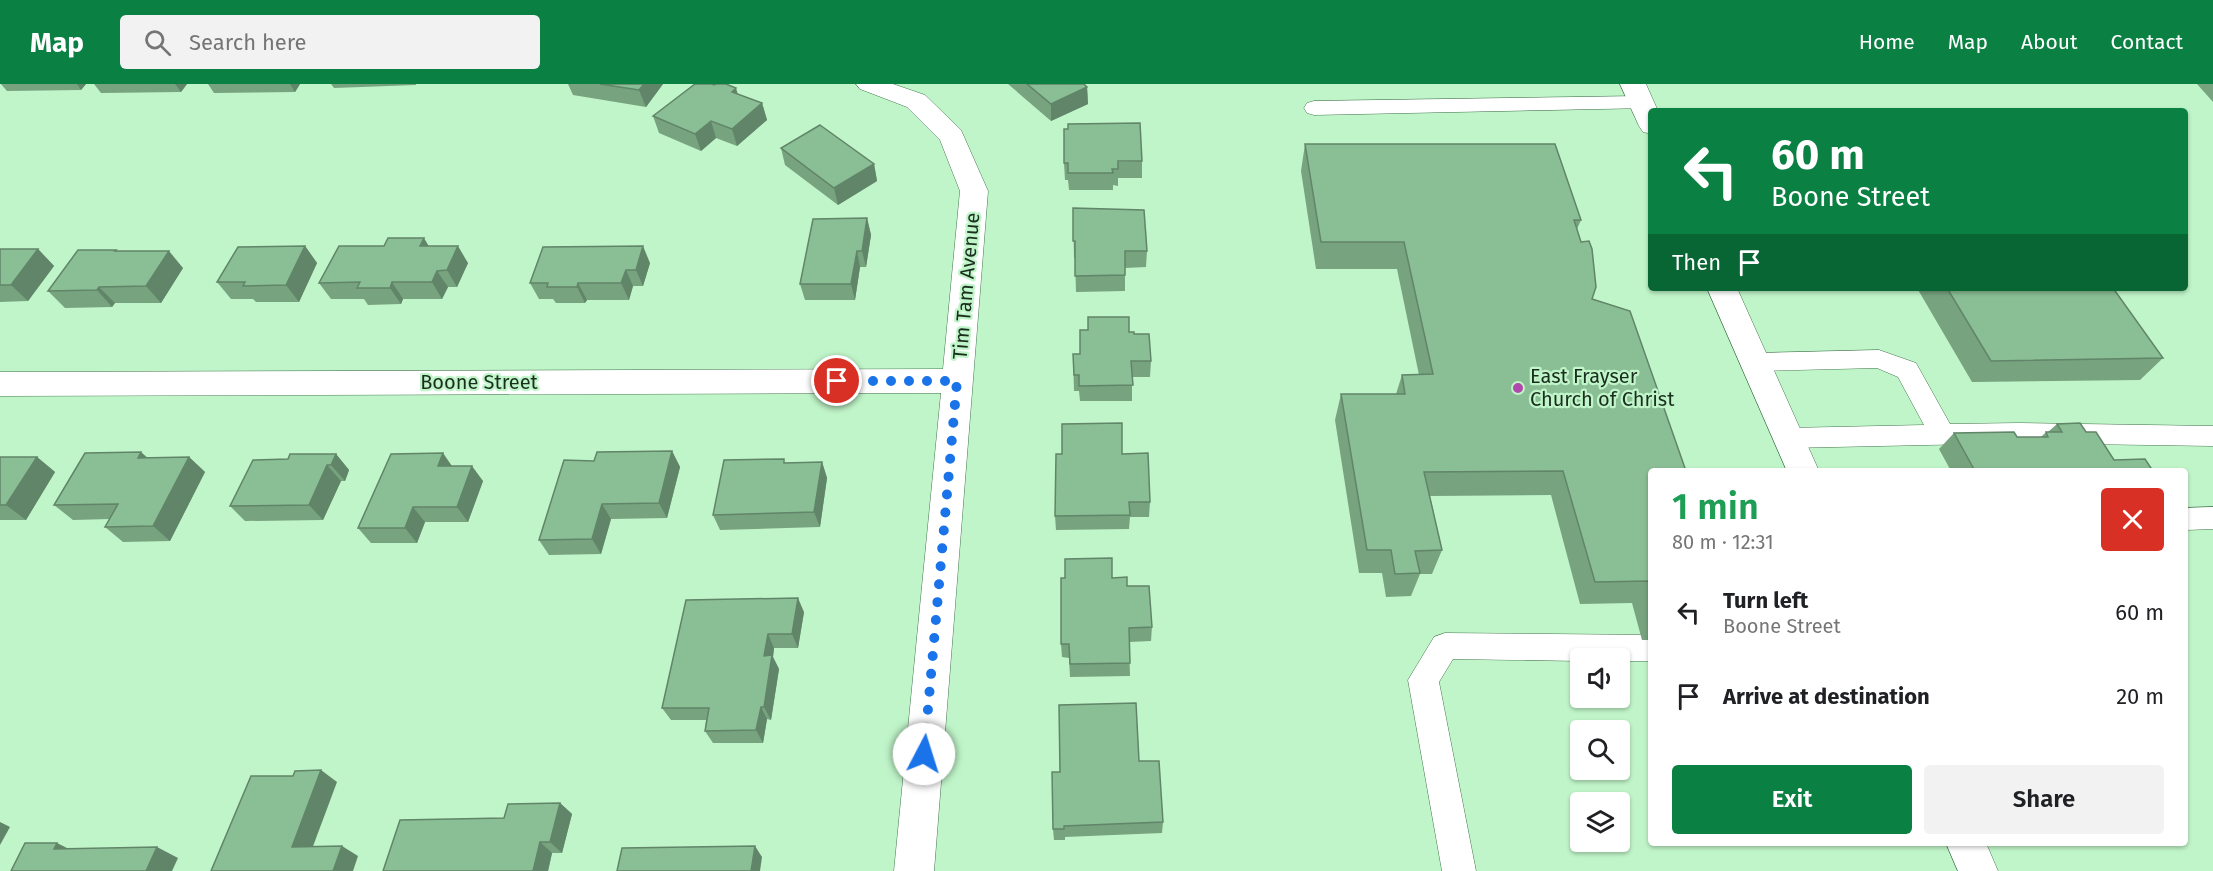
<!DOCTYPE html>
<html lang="en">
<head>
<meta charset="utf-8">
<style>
  body { margin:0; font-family:"Fira Sans",sans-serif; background:#f2f2f2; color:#202124; height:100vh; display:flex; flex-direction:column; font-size:22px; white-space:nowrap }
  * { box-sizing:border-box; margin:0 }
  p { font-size:20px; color:#757577 }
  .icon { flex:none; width:33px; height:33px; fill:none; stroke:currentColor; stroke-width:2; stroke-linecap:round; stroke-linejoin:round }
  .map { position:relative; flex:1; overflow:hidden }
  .sheet { position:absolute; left:1648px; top:384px; width:540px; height:378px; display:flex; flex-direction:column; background:#fff; border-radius:6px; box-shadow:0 2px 4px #0004 }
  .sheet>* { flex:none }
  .hud { position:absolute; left:1648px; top:24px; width:540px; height:183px; border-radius:6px; box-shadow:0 2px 4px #0004; background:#0b8043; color:#fff; overflow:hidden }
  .tools { position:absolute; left:1570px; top:564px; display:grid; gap:12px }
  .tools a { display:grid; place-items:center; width:60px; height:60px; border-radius:6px; background:#fff; box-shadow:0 2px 4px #0004; font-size:30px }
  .pin { position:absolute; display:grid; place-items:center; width:51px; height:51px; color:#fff; margin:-26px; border:3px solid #fff; border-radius:50%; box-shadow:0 2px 6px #0007 }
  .me { position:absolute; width:66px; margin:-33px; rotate:5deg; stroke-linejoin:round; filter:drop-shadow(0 0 4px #0008) }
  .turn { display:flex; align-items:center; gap:21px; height:126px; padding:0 24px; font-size:27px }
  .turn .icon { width:78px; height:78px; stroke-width:2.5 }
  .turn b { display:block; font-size:42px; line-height:51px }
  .then { display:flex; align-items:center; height:57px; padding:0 24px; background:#0003; gap:12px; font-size:22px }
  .round { display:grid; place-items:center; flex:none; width:63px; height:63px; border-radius:6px; background:#f2f2f2 }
  .headline { display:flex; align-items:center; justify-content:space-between; height:102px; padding:0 24px }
  h1 { font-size:36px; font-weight:600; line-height:45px; color:#1e9e55 }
  .cta { display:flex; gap:12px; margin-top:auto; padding:12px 24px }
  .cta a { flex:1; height:69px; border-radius:6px; background:#0b8043; color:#fff; font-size:24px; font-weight:600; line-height:69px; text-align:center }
  .cta a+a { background:#f2f2f2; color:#202124 }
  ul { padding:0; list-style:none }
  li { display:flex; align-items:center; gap:18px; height:84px; padding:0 24px }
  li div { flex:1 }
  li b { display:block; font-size:22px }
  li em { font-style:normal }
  header { display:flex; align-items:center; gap:36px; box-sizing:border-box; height:84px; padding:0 30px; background:#0b8043; color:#fff }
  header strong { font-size:28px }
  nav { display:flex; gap:33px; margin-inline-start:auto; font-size:21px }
  .search { width:420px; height:54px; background:#f2f2f2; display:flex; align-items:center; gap:15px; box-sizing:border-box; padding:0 21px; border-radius:6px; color:#757577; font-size:22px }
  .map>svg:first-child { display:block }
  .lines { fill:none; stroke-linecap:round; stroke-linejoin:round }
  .service-casing { stroke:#45754f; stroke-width:1 }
  .minor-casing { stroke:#45754f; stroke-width:1 }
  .secondary-casing { stroke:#45754f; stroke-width:1 }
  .service { fill:#fff; fill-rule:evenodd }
  .minor { fill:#fff; fill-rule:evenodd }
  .secondary { fill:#fff; fill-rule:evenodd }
  .wall { fill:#77a37f }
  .shaded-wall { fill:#618568 }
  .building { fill:#8abe94; stroke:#618568; stroke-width:1.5 }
  .route { stroke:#1a73e8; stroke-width:10; stroke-dasharray:0 18 }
  .poi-dot { fill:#b149ac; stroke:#c0f5c9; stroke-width:2 }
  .labels { text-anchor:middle; stroke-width:4.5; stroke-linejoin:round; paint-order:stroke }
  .street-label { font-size:20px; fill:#1a2e1e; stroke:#c0f5c9 }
  .poi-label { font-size:20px; fill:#1a2e1e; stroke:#c0f5c9; text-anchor:start }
</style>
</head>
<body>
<header>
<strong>Map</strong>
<div class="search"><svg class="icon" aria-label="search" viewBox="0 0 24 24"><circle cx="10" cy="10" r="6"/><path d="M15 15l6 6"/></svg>Search here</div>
<nav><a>Home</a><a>Map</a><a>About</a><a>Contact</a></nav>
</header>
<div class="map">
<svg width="2213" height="787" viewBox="0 0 2213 787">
  <rect width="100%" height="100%" fill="#c0f5c9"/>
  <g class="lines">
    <g class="service-casing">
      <g id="service">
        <polygon points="1642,12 1649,14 1652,19 1649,24 1314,31 1307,29 1304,24 1307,19 1314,17"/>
        <polygon points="1879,266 1916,279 1950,340 2019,339 2213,342 2213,362 2019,359 1788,364 1779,361 1775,354 1779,347 1788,344 1924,341 1898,293 1877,284 1755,287 1746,285 1742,278 1746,271 1755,269"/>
        <polygon points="2213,423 2213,445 2186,446 2186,424"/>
        <polygon points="1445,549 1652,551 1652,577 1620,577 1620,574 1581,574 1581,577 1453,575 1439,598 1476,787 1442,787 1408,596 1434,553"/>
      </g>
    </g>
    <g class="minor-casing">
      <polygon id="minor" points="856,0 893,0 925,11 961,46 988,107 934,787 894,787 941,309 0,312 0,288 943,285 960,107 940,56 907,23 860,5"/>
    </g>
    <g class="secondary-casing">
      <g id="secondary">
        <polygon points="1620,0 1646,0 1658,27 1652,27 1652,50 1643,48 1639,42"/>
        <polygon points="1707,204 1737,204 1819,387 1787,387"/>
        <polygon points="1946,759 1986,759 1998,787 1958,787"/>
      </g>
    </g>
    <use href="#service" class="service"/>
    <use href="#minor" class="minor"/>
    <use href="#secondary" class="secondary"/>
  </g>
  <g class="wall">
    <polygon points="1,0 86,0 81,6 7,7"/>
    <polygon points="94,0 187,0 181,8 101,9"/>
    <polygon points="208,0 300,0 295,8 214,9"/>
    <polygon points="331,0 416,0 416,1 334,4"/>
    <polygon points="568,0 663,0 646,23 573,11"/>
    <polygon points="1008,0 1084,0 1087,3 1088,20 1051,37"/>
    <polygon points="2197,0 2213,0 2213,18"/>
    <polygon points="738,10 762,19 767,36 737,62 716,54 701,67 659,49 653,32"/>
    <polygon points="1305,60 1581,136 1577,145 1592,215 1652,387 1652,556 1642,556 1632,519 1580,520 1551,411 1430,412 1442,466 1432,490 1420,490 1411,512 1386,513 1382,489 1359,489 1335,336 1341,310 1396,310 1402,291 1419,291 1397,185 1316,185 1301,87"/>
    <polygon points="781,64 874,80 877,97 838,121 785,81"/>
    <polygon points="1142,77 1142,94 1118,94 1118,102 1113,101 1113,106 1069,106 1068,96 1065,96 1064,79"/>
    <polygon points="1073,124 1147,167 1146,183 1125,184 1125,207 1076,208 1075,174 1074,174"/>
    <polygon points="867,134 871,151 866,183 860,183 855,216 805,216 800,200"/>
    <polygon points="305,162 317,179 299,218 256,218 253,215 231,215 217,198"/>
    <polygon points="384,162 429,162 468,179 457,203 448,203 442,215 403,215 401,220 368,221 364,215 331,215 319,199"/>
    <polygon points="0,165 38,165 54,182 28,217 0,218"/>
    <polygon points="117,167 183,184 161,219 115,219 112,223 65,224 48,207"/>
    <polygon points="650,179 643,202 633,202 629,216 587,216 585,219 556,219 553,215 539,215 530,199"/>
    <polygon points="1917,204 2113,204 2163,274 2140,296 1972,298"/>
    <polygon points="1129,248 1134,250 1151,277 1150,293 1132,293 1132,317 1080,317 1079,307 1074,307 1073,270 1080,270"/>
    <polygon points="2057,340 2086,348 2114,376 2153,387 1951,387 1939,365 1954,349 2017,353 2041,353 2046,348 2048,348"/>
    <polygon points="672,367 680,383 667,434 611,435 601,470 549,471 539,456 594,377"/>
    <polygon points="336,370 349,386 345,397 341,397 323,436 245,437 230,422 288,375"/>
    <polygon points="1122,370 1150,418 1149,433 1130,433 1129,445 1056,446 1055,432"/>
    <polygon points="0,373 37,373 55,388 26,436 0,436"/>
    <polygon points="189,373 205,388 170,457 123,458 105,443 110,435 73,436 54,421 147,374"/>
    <polygon points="822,378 827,394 820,443 720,446 713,431 786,379"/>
    <polygon points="452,382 483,397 468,438 425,438 417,459 371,459 358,444"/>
    <polygon points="1112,494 1127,502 1152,543 1151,557 1129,558 1130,592 1070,593 1069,574 1062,573 1061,560"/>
    <polygon points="686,516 804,528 798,564 774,564 773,573 779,585 771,636 767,635 763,659 713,659 705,647 706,636 671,636 662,624"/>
    <polygon points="1060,688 1163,738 1162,749 1065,753 1065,756 1054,756 1053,745"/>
    <polygon points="560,719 572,730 562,769 552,769 548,787 383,787 504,734"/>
  </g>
  <g class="shaded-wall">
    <polygon points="77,0 86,0 81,6"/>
    <polygon points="175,0 187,0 181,8"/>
    <polygon points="290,0 300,0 295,8"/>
    <polygon points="644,0 663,0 646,23 639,6"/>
    <polygon points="1087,3 1088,20 1051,37 1051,20"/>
    <polygon points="736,4 741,21 732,8"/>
    <polygon points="762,19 767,36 737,62 732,45"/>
    <polygon points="711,37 716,54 701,67 695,50"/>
    <polygon points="874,80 877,97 838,121 834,104"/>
    <polygon points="867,134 871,151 866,183 862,167"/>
    <polygon points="424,154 434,171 420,162"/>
    <polygon points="305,162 317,179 299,218 286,201"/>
    <polygon points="458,162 468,179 457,203 447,186"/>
    <polygon points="643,162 650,179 643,202 636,186"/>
    <polygon points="38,165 54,182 28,217 11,201"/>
    <polygon points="169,167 183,184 161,219 146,202"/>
    <polygon points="857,167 860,183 855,216 851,200"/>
    <polygon points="626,186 633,202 629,216 621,199"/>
    <polygon points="437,187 448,203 442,215 432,198"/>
    <polygon points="392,198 403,215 401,220 390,204"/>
    <polygon points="578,199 587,216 585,219 577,203"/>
    <polygon points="99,203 115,219 112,223 97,206"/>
    <polygon points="672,367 680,383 667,434 659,419"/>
    <polygon points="141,368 158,383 138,374"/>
    <polygon points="443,369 454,385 438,382"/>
    <polygon points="336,370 349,386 345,397 331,381"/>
    <polygon points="37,373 55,388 26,436 6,421"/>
    <polygon points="189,373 205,388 170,457 153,442"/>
    <polygon points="822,378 827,394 820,443 814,428"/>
    <polygon points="327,381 341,397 323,436 309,421"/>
    <polygon points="472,382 483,397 468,438 457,423"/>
    <polygon points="602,420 611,435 601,470 592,455"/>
    <polygon points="413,423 425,438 417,459 405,444"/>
    <polygon points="798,514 804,528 798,564 792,550"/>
    <polygon points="768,550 774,564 773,573 779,585 771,636 764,623 764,572"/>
    <polygon points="761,623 767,635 763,659 756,646"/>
    <polygon points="321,686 337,698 309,773 292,763"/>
    <polygon points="560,719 572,730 562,769 550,758"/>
    <polygon points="0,738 10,743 0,761"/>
    <polygon points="540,758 552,769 548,787 533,787"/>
    <polygon points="57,759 79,770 54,765"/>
    <polygon points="342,762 358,772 353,787 333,787"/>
    <polygon points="755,762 762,773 760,787 751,787"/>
    <polygon points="157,763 178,774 172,787 146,787"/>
  </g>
  <g class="building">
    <polygon points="600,0 644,0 639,6"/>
    <polygon points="695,0 712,0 714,1 716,0 726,0 736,4 732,8 762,19 732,45 711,37 695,50 653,32"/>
    <polygon points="1027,0 1084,0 1087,3 1051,20"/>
    <polygon points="1140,39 1142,77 1118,77 1118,85 1112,85 1113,89 1068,89 1068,79 1064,79 1064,45 1068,45 1068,40"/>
    <polygon points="820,41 874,80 834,104 781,64"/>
    <polygon points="1305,60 1555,60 1581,136 1574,136 1581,158 1589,157 1592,165 1596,203 1592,215 1630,227 1686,387 1652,387 1652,509 1648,497 1595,498 1563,387 1424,388 1442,466 1415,467 1420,489 1395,490 1391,466 1367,466 1341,310 1405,310 1402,291 1433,290 1404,158 1321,158"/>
    <polygon points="1073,124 1144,126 1147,167 1125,167 1125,191 1075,192 1075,157 1073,157"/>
    <polygon points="867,134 862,167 857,167 851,200 800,200 813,135"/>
    <polygon points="388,154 424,154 420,162 458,162 447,186 437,187 432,198 392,198 390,204 357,204 360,198 319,199 339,162 384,162"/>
    <polygon points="305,162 286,201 243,202 245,198 217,198 238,163"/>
    <polygon points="643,162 636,186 626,186 621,199 578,199 577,203 547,203 548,199 530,199 543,163"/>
    <polygon points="0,165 38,165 11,201 0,201"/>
    <polygon points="78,166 116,166 115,167 169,167 146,202 99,203 97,206 48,207"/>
    <polygon points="1947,204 2113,204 2163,274 1991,277"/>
    <polygon points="1088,233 1129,233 1129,248 1134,248 1134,250 1149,250 1151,277 1131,277 1133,301 1079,302 1079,291 1074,291 1073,270 1080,270 1080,246 1088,246"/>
    <polygon points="1122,339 1122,370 1148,369 1150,418 1129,418 1130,431 1055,432 1056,370 1062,370 1062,340"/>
    <polygon points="2080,339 2086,348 2096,348 2114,376 2145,375 2153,387 1975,387 1954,349 2014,348 2017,353 2048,353 2046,348 2062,348 2057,340"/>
    <polygon points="672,367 659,419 602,420 592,455 539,456 564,376 594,377 597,368"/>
    <polygon points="141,368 138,374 189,373 153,442 105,443 118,420 54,421 85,369"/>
    <polygon points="443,369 438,382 472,382 457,423 413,423 405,444 358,444 391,370"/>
    <polygon points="290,370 336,370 331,381 327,381 309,421 230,422 253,376 288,375"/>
    <polygon points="0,373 37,373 6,421 0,421"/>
    <polygon points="784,375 784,379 822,378 814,428 713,431 724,376"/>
    <polygon points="1112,474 1112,494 1127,493 1127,502 1149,502 1152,543 1129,544 1130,579 1070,580 1069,560 1061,560 1061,494 1065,494 1065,475"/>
    <polygon points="798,514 792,550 768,550 764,572 772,571 764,623 761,623 756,646 705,647 709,624 662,624 686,516"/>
    <polygon points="1136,619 1139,677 1159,677 1163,738 1064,742 1064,745 1053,745 1052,688 1060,688 1059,621"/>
    <polygon points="321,686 292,763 342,762 333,787 211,787 251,692 293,692 295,687"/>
    <polygon points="560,719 550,758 540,758 533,787 383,787 400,736 504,734 508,720"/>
    <polygon points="25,759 57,759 54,765 157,763 146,787 11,787"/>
    <polygon points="755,762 751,787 617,787 622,764"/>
  </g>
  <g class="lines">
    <polyline class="route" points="837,297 957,297 924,670"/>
  </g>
  <circle class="poi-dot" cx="1518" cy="304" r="6"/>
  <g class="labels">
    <g class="street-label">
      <text transform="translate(966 202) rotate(-85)" y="7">Tim Tam Avenue</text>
      <text x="479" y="305">Boone Street</text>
    </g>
    <g class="poi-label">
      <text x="1530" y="299">East Frayser<tspan x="1530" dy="23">Church of Christ</tspan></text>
    </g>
  </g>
</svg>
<div class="tools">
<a><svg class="icon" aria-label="sound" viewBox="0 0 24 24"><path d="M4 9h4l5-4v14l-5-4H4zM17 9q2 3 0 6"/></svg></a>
<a><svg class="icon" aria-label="search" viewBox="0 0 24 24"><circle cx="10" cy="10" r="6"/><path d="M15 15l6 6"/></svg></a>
<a><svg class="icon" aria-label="layers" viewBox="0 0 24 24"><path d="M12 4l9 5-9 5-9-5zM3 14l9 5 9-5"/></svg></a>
</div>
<div class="pin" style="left:837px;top:297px;background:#d93025"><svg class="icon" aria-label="arrive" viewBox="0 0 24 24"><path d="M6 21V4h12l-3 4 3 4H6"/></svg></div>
<svg class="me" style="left:924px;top:670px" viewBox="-20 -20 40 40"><circle r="19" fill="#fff"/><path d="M0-13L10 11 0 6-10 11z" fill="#1a73e8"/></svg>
<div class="hud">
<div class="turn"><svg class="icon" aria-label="left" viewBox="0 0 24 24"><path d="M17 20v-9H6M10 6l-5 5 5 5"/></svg><div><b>60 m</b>Boone Street</div></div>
<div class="then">Then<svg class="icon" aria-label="arrive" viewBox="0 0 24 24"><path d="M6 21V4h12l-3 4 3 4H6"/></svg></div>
</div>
<section class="sheet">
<div class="headline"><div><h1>1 min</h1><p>80 m · 12:31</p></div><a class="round" style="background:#d93025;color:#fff"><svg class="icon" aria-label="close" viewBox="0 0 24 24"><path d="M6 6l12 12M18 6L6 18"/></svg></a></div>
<ul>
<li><svg class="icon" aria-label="left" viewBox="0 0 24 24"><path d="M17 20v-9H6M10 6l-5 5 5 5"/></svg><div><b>Turn left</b><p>Boone Street</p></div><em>60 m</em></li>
<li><svg class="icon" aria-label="arrive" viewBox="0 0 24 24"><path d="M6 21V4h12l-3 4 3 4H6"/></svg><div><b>Arrive at destination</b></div><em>20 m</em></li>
</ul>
<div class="cta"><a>Exit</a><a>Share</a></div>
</section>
</div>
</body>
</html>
